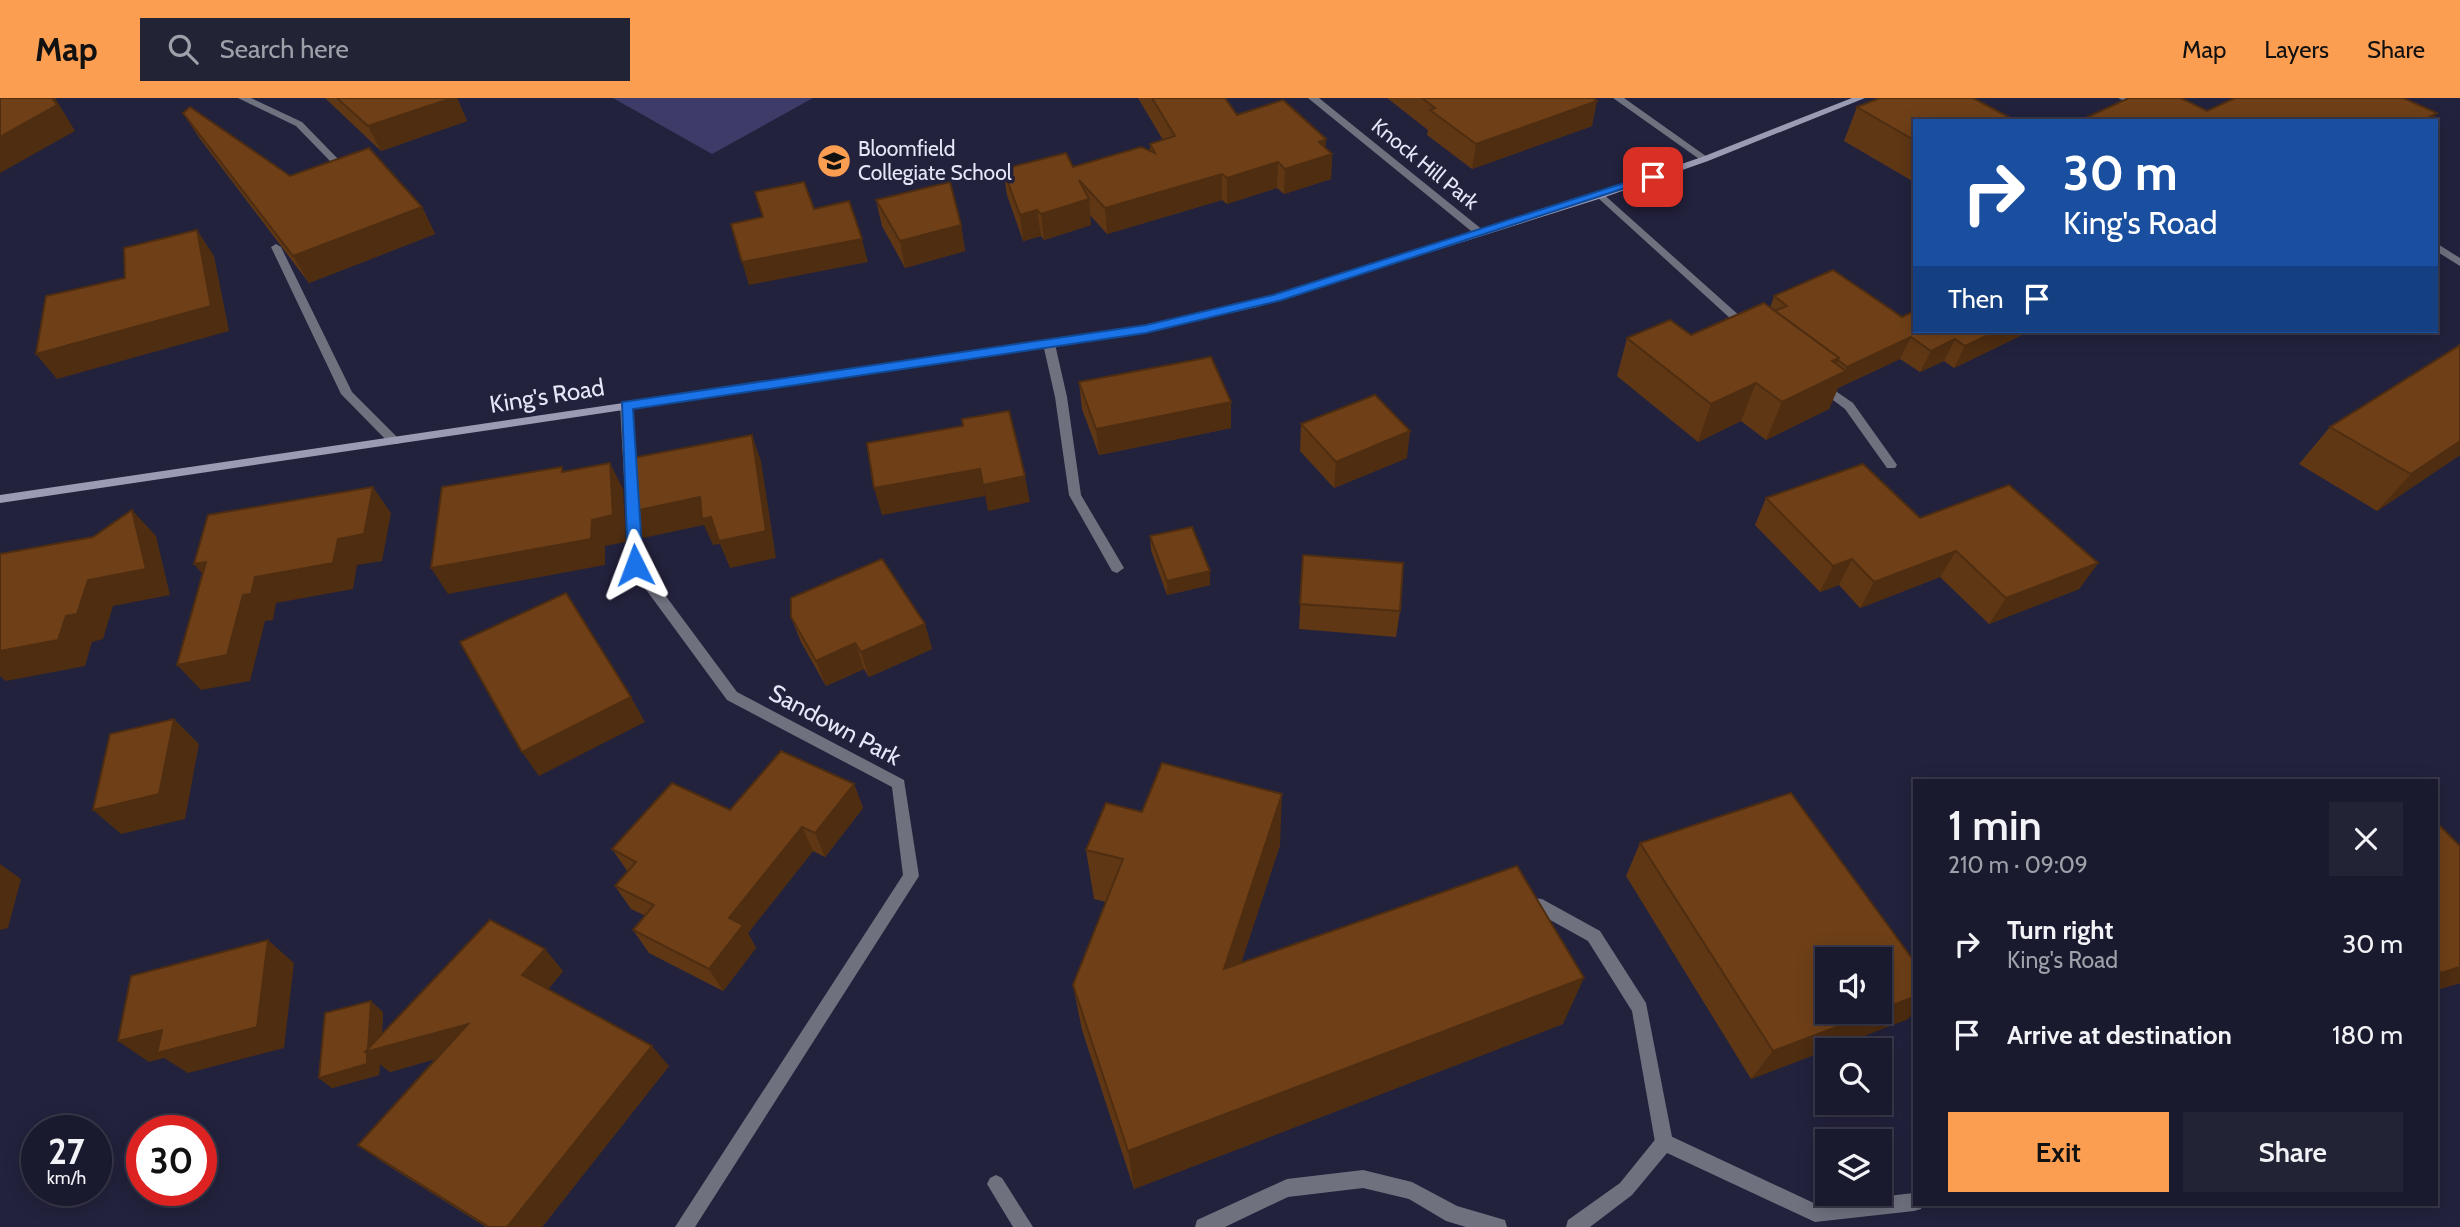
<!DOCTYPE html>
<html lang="en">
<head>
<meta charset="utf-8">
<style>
  body { margin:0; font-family:Cabin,sans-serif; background:#232336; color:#f1f3f6; height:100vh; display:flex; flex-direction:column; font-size:26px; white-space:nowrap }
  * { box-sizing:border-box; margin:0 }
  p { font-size:23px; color:#9fa1aa }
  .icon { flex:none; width:38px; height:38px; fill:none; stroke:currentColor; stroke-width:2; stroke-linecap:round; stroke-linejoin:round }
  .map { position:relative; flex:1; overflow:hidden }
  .sheet { position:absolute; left:1913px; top:681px; width:525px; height:427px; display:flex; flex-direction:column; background:#1a1a2e; border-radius:0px; box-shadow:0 4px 18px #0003,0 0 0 2px #38384a }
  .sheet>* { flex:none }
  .hud { position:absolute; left:1913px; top:21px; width:525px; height:214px; border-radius:0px; box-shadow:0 4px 18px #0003,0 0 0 2px #38384a; background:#1a4fa0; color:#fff; overflow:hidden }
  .fabs { position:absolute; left:1815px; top:849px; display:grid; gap:14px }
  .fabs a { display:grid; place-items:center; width:77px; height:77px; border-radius:0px; background:#1a1a2e; box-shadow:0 4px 18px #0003,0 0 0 2px #38384a; font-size:35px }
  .speed { position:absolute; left:21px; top:1017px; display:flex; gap:14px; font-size:35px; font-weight:700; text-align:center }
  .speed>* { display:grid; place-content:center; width:91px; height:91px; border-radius:50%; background:#1a1a2e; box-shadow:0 4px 18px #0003,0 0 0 2px #38384a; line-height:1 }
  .speed small { font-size:18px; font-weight:400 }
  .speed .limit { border:10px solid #d22; background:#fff; color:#111 }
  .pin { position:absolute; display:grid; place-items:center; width:60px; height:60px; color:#fff; margin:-30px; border-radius:14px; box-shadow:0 4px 10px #0006 }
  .me { position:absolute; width:77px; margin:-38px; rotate:357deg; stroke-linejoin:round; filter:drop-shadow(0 0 5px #0008) }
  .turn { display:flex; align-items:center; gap:24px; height:147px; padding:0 35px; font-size:32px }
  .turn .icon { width:91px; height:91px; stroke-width:2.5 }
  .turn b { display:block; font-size:49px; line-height:60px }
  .then { display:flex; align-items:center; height:66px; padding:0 35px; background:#0003; gap:14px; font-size:26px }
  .round { display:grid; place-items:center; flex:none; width:74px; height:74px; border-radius:0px; background:#232336 }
  .headline { display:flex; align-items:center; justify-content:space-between; height:119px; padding:0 35px }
  h1 { font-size:42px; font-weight:600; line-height:52px }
  .cta { display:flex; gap:14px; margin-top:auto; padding:14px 35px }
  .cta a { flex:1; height:80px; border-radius:0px; background:#fc9e52; color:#111; font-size:28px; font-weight:600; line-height:80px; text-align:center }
  .cta a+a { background:#232336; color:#f1f3f6 }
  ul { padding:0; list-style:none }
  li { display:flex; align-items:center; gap:21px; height:91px; padding:0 35px }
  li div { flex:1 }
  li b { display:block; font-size:26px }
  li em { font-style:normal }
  header { display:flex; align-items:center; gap:42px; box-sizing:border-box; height:98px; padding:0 35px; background:#fc9e52; color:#111 }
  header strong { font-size:33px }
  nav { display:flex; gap:38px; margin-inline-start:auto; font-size:24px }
  .search { width:490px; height:63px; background:#232336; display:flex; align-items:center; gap:18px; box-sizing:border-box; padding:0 24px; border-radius:0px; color:#9fa1aa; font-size:26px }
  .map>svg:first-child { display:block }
  .green { fill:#3e3b68 }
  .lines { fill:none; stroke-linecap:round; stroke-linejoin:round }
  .lane { fill:#70717f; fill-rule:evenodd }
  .street { fill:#70717f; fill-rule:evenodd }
  .secondary { fill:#9b9bb3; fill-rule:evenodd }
  .wall { fill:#5f3715 }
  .shaded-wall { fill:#4e2d11 }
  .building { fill:#6f4018; stroke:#4e2d11; stroke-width:2 }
  .route { fill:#1a73e8; stroke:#114b97; stroke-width:2 }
  .labels { text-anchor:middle; stroke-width:7; stroke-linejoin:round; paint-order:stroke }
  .far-poi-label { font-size:21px; fill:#e6e6f9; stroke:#23223d; text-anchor:start }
  .far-street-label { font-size:21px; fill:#e6e6f9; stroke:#23223d }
  .street-label { font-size:24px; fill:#e6e6f9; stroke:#23223d }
</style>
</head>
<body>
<header>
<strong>Map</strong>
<div class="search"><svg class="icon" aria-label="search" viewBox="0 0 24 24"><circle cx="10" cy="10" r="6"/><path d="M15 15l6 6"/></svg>Search here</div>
<nav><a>Map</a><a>Layers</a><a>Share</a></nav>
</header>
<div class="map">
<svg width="2460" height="1129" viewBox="0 0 2460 1129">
  <rect width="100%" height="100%" fill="#23223d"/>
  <polygon class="green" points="613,0 813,0 712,56"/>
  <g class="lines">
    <g class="lane">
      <polygon points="1613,0 1624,0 1710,61 1702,63"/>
      <polygon points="2118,0 2131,0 2179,23 2166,23"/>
      <polygon points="2436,145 2460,160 2460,168 2436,153"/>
      <polygon points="276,146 281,149 352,294 398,340 400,343 398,346 390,346 341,296 271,149"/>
      <polygon points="1049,242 1055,246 1067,299 1081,397 1124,470 1117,475 1112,473 1069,397 1055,299 1043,246"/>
      <polygon points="1523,799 1542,801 1600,833 1646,905 1673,1044 1670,1050 1664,1053 1658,1050 1655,1044 1632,913 1588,843 1534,813 1517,811 1515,806 1517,801"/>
      <polygon points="996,1077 1002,1080 1033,1129 1013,1129 987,1086 990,1080"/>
    </g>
    <g class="street">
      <polygon points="238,0 251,0 302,24 338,61 330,63 296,28"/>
      <polygon points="1308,0 1319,0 1484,133 1484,137 1476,137"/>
      <polygon points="1601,94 1751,228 1751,232 1743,232 1597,99 1597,95"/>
      <polygon points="1821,283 1853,305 1895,364 1897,367 1895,370 1887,370 1845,311 1817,290 1817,284"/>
      <polygon points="626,303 632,307 636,379 630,383 624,379 620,307"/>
      <polygon points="631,395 637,399 642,466 737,594 904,682 919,778 695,1129 675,1129 903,777 892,689 727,602 628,467 625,399"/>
      <polygon points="1664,1035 1816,1106 1914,1095 1914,1106 1922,1106 1921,1111 1914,1113 1815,1124 1667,1055 1632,1097 1590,1129 1566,1129 1568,1122 1620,1085 1658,1038"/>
      <polygon points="1363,1072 1412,1084 1457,1108 1505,1122 1507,1129 1466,1129 1446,1123 1409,1101 1363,1090 1288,1099 1225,1129 1195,1129 1197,1122 1287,1081"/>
    </g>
    <polygon class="secondary" points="1852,0 1865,0 1708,63 1605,99 1257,209 1146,234 0,405 0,397 1146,228 1250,204 1597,95 1702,59"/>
  </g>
  <g class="wall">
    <polygon points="325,0 457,0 467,23 381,53"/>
    <polygon points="1138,0 1225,0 1237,17 1326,50 1332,56 1331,81 1284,96 1277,90 1227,106 1222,102 1107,136 1090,117 1091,127 1044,142 1041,138 1023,143 1007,97 1003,71 1073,69 1150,53 1150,46 1163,42"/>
    <polygon points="1387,0 1593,0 1592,28 1472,71 1427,37 1428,32"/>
    <polygon points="1857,9 1914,23 1914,84 1844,43"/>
    <polygon points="183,15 290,78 422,109 435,136 309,185 200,41"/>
    <polygon points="876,102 961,127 965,153 905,170 882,128"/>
    <polygon points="1774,198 1902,219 2022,237 1954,270 1944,263 1920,274 1900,261 1838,290 1829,311 1766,342 1741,323 1698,344 1617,278 1627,240 1691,237 1770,210"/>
    <polygon points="2460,247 2460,357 2377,413 2299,366 2330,329"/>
    <polygon points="1079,284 1231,330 1099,357 1082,311"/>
    <polygon points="1301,326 1407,360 1334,390 1300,353"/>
    <polygon points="1766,400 1920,420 2098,465 2079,491 1989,526 1940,479 1860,510 1839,487 1820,494 1755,427"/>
    <polygon points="1150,438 1210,473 1210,487 1167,497 1151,452"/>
    <polygon points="1303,457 1400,513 1396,539 1299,531"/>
    <polygon points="791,519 925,526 932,551 869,579 864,571 826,588 801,544"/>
    <polygon points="854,686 863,710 825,759 813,753 748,835 756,850 723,893 649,855 633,832 646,818 631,811 615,788 628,774 612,751 730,712"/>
    <polygon points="1142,714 1280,747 1241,865 1563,926 1134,1091 1082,932 1073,887 1106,804 1094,801 1086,752"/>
    <polygon points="2436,724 2460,885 2436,892"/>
    <polygon points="1640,745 1908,921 1751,981 1626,778"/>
    <polygon points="563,873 548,891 669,968 542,1129 486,1129 384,1065 358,1047 435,961 390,974 380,966 379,977 332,990 319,980 383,914 382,936"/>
  </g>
  <g class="shaded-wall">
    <polygon points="52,0 55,0 75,33 0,75 0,39"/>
    <polygon points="452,0 457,0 467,23 381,53 368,28"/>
    <polygon points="1597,3 1592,28 1472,71 1476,46"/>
    <polygon points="2437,15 2431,23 2422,23"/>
    <polygon points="1326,41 1325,58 1332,56 1331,81 1284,96 1285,71 1319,44"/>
    <polygon points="1278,64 1277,90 1227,106 1227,80"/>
    <polygon points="1222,76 1222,102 1107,136 1105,110"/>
    <polygon points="1089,101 1091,127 1044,142 1041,116"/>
    <polygon points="422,109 435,136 309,185 293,158"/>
    <polygon points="1037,112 1041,138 1023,143 1020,117"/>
    <polygon points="961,127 965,153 905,170 900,143"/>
    <polygon points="197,132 214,158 229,233 57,281 36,256"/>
    <polygon points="862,141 868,164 749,187 742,164"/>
    <polygon points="1997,233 2024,233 2022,237 1954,270 1965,248"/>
    <polygon points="1911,239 1900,261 1838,290 1829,311 1766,342 1782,304 1832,263 1839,260 1830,281 1845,273 1847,269"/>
    <polygon points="1955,241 1944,263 1920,274 1931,253"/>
    <polygon points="1756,285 1741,323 1698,344 1711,306"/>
    <polygon points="1231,304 1231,330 1099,357 1096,331"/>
    <polygon points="1410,333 1407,360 1334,390 1336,364"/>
    <polygon points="752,337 761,363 776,460 730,470 720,446 713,447 704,427 643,440 630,414"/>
    <polygon points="2460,343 2460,357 2377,413 2411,376"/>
    <polygon points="610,365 623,391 626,444 605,448 605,467 448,496 431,470 592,422"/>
    <polygon points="980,371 985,398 882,417 874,390"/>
    <polygon points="1025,378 1030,404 988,413 983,387"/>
    <polygon points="373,389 391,415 382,463 357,467 353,491 276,505 273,522 265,523 250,583 201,592 177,567 255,479 338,441"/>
    <polygon points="132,412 156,438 170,497 113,508 103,541 92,544 85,568 6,583 0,578 0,540 66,518"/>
    <polygon points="1956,453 1940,479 1860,510 1874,484"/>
    <polygon points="1852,461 1839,487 1820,494 1833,468"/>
    <polygon points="206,464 216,492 194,466"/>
    <polygon points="2098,465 2079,491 1989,526 2006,500"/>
    <polygon points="1210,473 1210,487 1167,497 1167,483"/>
    <polygon points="925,526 932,551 869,579 861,554"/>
    <polygon points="855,545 864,571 826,588 816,563"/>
    <polygon points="631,599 645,624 539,678 522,654"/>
    <polygon points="174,621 199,646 185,721 121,736 93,712"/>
    <polygon points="854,686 863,710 825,759 815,735"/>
    <polygon points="1282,696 1280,747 1224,917 1224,871"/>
    <polygon points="802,729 813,753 748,835 756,850 723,893 709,871 729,820"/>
    <polygon points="0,766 21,781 8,830 0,832"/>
    <polygon points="268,842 294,865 284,950 188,975 164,960 149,964 118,943"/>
    <polygon points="545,851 563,873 542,899 522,877"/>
    <polygon points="2460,869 2460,885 2436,892 2436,879 2441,875"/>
    <polygon points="1584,880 1563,926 1134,1091 1128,1053"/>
    <polygon points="1914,899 1914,914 1908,921 1751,981 1773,953 1876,914 1880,914 1880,912"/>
    <polygon points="371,903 383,914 381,949 468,926 489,946 390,974 380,966 379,977 332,990 319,980 365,954"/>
    <polygon points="652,948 669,968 542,1129 507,1129"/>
  </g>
  <g class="building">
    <polygon points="0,0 52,0 57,7 0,39"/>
    <polygon points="337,0 452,0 368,28"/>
    <polygon points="1152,0 1225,0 1237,17 1283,2 1326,41 1319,44 1332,56 1285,71 1278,64 1227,80 1222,76 1105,110 1079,82 1089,101 1041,116 1037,112 1020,117 1003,71 1066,55 1073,69 1141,49 1155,55 1150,46 1175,38"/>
    <polygon points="1422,0 1593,0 1597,3 1476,46 1430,12 1435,10"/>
    <polygon points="1880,0 1973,0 2016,23 1914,23 1914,42 1857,9"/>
    <polygon points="2129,0 2181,0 2207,13 2235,0 2403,0 2437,15 2422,23 2079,23"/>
    <polygon points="190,9 290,78 369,50 422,109 293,158 183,15"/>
    <polygon points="804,84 814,111 849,103 862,141 742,164 731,126 763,119 755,94"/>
    <polygon points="950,84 961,127 900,143 876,102"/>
    <polygon points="197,132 211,208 36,256 46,198 125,180 124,150"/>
    <polygon points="1833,172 1902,219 1914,213 1914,233 1997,233 1965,248 1955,241 1931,253 1911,239 1847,269 1838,262 1839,260 1775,213 1787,208 1774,198"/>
    <polygon points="1764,205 1839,260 1832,263 1846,273 1782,304 1756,285 1711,306 1627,240 1670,222 1691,237"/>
    <polygon points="2460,247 2460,343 2411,376 2330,329"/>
    <polygon points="1211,259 1231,304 1096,331 1079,284"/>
    <polygon points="1375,297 1410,333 1336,364 1301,326"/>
    <polygon points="1009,313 1025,378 983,387 980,371 874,390 867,345 963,328 962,321"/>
    <polygon points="752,337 766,433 719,443 711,419 702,421 700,399 630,414 627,361"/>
    <polygon points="610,365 613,417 592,422 591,441 431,470 442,389 562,369 562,374"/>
    <polygon points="1863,366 1920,420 2009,387 2098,465 2006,500 1956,453 1874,484 1852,461 1833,468 1766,400"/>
    <polygon points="373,389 364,436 338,441 333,465 255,479 251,496 243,497 227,557 177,567 206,464 194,466 208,417"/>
    <polygon points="132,412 146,471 88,482 77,516 66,518 58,542 0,553 0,456 93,439"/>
    <polygon points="1192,429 1210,473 1167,483 1150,438"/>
    <polygon points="1303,457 1403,465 1400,513 1300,506"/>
    <polygon points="882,461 925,526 861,554 855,545 816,563 791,519 791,500"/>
    <polygon points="566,495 631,599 522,654 460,544"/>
    <polygon points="174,621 159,696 93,712 110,636"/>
    <polygon points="781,653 854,686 815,735 802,729 729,820 743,827 709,871 633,832 654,807 615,788 636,764 612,751 672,685 730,712"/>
    <polygon points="1162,665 1282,696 1224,871 1517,768 1584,880 1128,1053 1073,887 1123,761 1086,752 1106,705 1142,714"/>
    <polygon points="1791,695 1914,863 1914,899 1880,912 1880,861 1827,861 1827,914 1876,914 1773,953 1640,745"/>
    <polygon points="2436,724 2460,748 2460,869 2441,875 2436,870"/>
    <polygon points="490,822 545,851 522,877 652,948 507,1129 489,1129 358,1047 468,926 365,954"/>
    <polygon points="268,842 257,929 157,955 162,932 118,943 131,878"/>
    <polygon points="371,903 368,951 365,954 367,955 367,966 319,980 325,915"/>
  </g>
  <polygon class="route" points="1649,77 1659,79 1282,202 1146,235 633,311 643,467 635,473 628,467 622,304 1146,227 1273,197"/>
  <defs>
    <g id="school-disc" transform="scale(1.75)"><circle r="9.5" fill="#fc9e52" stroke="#23223d"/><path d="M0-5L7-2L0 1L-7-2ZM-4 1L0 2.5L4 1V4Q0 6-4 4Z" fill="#111"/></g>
  </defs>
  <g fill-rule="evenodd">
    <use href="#school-disc" x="834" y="63"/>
  </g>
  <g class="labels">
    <g class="far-poi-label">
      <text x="858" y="58">Bloomfield<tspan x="858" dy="24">Collegiate School</tspan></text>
    </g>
    <g class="far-street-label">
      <text transform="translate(1425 66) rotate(39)" y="7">Knock Hill Park</text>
    </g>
    <g class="street-label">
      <text transform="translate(547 298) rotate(-9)" y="8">King's Road</text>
      <text transform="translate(835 627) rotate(28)" y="8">Sandown Park</text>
    </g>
  </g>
</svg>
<div class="fabs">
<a><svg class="icon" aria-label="sound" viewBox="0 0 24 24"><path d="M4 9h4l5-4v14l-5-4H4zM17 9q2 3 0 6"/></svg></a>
<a><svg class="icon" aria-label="search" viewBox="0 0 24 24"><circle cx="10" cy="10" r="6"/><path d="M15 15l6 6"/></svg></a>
<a><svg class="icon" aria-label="layers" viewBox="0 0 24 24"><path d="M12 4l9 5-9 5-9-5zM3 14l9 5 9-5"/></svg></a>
</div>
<div class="speed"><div>27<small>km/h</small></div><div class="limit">30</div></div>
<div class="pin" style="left:1653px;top:79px;background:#d93025"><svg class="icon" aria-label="arrive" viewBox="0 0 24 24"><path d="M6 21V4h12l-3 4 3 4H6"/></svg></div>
<svg class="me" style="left:635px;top:467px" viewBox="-20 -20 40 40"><path d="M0-17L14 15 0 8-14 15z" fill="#1a73e8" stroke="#fff" stroke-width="4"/></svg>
<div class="hud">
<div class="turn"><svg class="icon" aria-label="right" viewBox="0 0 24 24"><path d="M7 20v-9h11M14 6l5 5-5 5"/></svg><div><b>30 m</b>King's Road</div></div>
<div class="then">Then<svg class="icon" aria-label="arrive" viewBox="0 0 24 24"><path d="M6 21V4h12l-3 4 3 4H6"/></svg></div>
</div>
<section class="sheet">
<div class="headline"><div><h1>1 min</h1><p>210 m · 09:09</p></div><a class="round"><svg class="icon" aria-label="close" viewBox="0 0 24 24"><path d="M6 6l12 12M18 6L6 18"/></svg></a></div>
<ul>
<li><svg class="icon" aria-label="right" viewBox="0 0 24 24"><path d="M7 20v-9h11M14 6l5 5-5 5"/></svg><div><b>Turn right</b><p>King's Road</p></div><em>30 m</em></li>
<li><svg class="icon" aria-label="arrive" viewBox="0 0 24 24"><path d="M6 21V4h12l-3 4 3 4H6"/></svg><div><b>Arrive at destination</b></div><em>180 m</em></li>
</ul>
<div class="cta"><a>Exit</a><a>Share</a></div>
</section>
</div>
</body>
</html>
